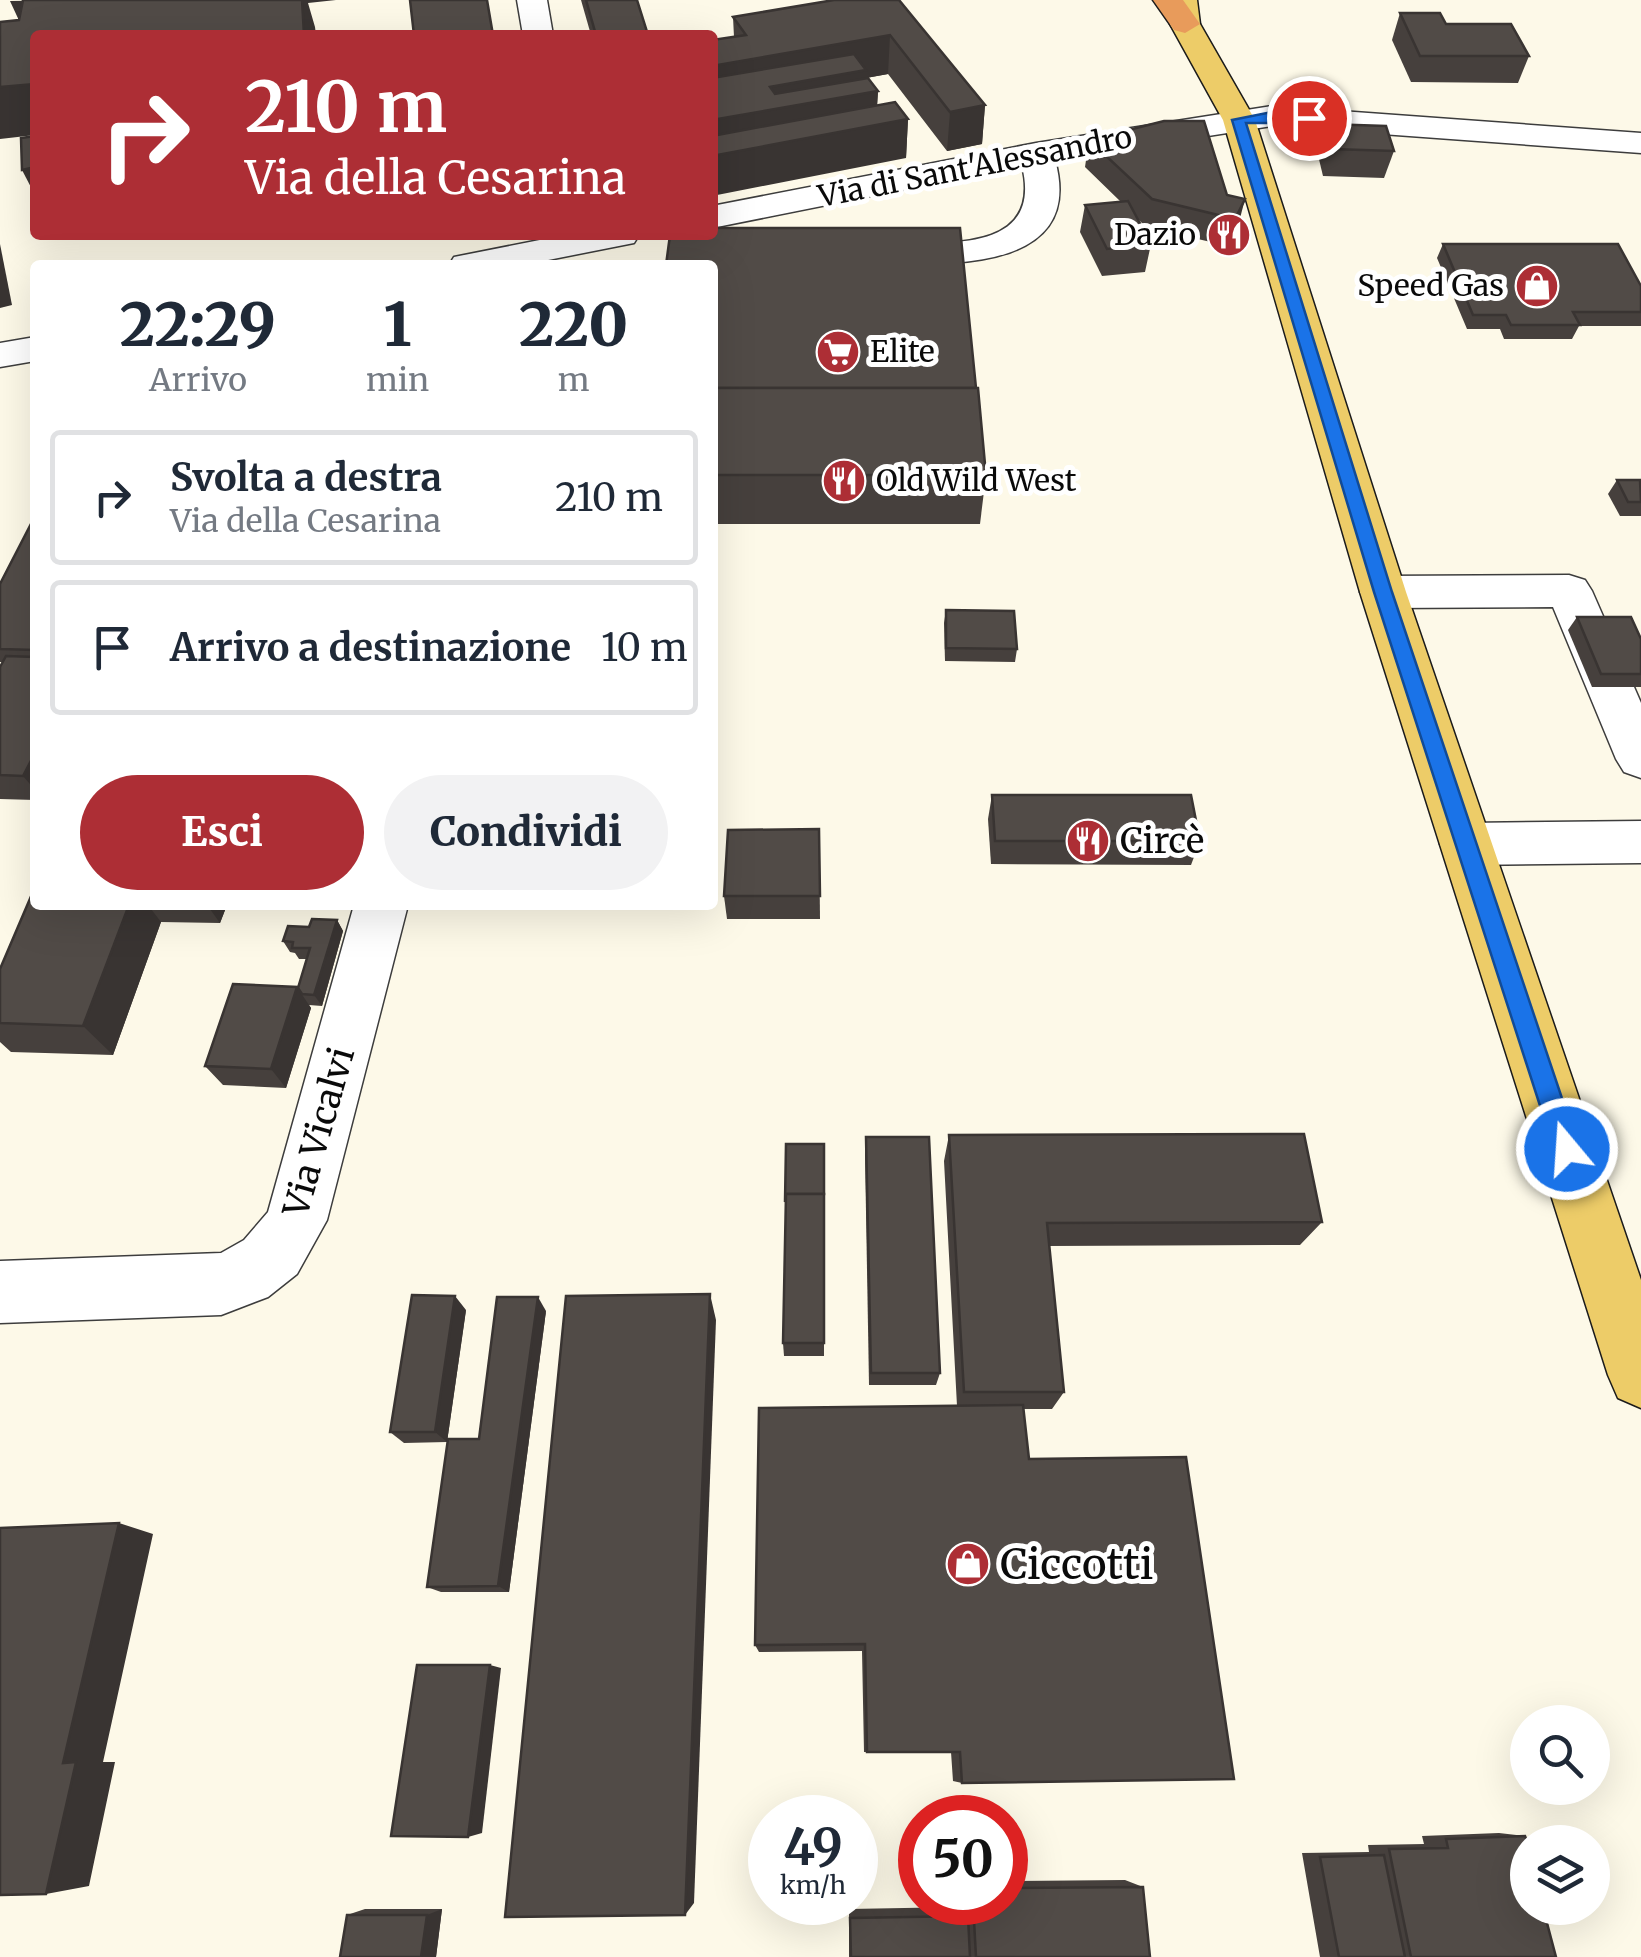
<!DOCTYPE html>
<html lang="it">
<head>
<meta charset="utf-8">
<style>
  body { margin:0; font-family:Merriweather,serif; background:#f2f2f3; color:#1f2937; height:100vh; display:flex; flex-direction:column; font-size:38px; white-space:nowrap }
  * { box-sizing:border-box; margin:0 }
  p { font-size:32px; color:#747a83 }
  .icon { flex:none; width:55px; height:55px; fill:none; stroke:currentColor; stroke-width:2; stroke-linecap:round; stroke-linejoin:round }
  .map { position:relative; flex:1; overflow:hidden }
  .sheet { position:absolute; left:30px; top:260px; width:688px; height:650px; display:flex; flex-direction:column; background:#fff; border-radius:10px; box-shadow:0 10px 40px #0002 }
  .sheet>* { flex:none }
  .top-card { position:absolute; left:30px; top:30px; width:688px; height:210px; border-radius:10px; box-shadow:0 10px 40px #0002; background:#ad2e35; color:#fff; overflow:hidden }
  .buttons { position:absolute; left:1510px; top:1705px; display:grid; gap:20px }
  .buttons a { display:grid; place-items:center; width:100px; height:100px; border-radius:50%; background:#fff; box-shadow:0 10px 40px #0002; font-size:50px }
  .speed { position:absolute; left:748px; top:1795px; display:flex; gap:20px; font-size:50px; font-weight:700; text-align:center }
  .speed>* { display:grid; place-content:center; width:130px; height:130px; border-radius:50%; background:#fff; box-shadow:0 10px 40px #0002; line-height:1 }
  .speed small { font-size:25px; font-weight:400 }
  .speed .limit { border:15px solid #d22; background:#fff; color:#111 }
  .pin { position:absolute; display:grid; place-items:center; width:85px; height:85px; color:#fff; margin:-42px; border:5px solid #fff; border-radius:50%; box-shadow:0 2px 10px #0007 }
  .me { position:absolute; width:110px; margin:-55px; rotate:342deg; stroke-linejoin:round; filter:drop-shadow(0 0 8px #0008) }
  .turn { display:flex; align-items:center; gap:35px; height:210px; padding:0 50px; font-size:45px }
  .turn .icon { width:130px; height:130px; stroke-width:2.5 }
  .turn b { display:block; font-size:70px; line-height:85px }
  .eta { display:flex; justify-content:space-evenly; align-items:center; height:170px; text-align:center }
  .eta b { font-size:60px; font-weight:800; line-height:70px }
  .action { display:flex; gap:20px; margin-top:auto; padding:20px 50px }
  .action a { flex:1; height:115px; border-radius:60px; background:#ad2e35; color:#fff; font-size:40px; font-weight:800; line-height:115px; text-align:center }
  .action a+a { background:#f2f2f3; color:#1f2937 }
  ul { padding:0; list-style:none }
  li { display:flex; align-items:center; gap:30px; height:135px; margin:0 20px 15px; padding:0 30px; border:5px solid #e0e1e3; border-radius:10px }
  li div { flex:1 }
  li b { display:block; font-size:38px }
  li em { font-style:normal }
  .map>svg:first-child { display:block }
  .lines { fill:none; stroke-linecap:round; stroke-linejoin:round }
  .minor-casing { stroke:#3d3d3d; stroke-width:3 }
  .major-casing { stroke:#1b1b1b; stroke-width:3 }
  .highway-casing { stroke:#1b1b1b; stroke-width:3 }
  .minor { fill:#fff; fill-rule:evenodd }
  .major { fill:#edcc68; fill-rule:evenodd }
  .highway { fill:#e89b5b; fill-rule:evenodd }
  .wall { fill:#46403d }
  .shaded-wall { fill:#393432 }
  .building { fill:#514b47; stroke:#393432; stroke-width:2.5 }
  .route { fill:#1a73e8; stroke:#114b97; stroke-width:2.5 }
  .labels { text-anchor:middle; stroke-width:10; stroke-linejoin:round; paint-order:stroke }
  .far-street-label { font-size:30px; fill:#0a0a0a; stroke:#fff }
  .far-poi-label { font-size:30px; fill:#0a0a0a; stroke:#fff; text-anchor:end }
  .poi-label { font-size:35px; fill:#0a0a0a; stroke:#fff; text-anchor:start }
  .street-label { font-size:35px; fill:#0a0a0a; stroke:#fff }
  .near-poi-label { font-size:42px; fill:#0a0a0a; stroke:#fff; text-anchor:start }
</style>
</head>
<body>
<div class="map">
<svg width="1641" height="1957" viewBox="0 0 1641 1957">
  <rect width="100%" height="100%" fill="#fdf9e8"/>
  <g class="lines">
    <g class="minor-casing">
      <g id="minor">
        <polygon points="517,0 547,0 553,35 523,35"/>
        <path d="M1272,106L1641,133V153L1272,126L1055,160C1085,268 957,265 886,264L873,261L868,253L873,245L886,242C943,243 1044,254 1022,166L712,228V206L1036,143Z"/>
        <polygon points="565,235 639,235 634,243 523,265 449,265 454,257"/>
        <polygon points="35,337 35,361 0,367 0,343"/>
        <polygon points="1569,575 1585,580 1592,591 1641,703 1641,778 1624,772 1616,759 1553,607 1383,608 1367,603 1360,592 1367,581 1383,576"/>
        <polygon points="1641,821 1641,863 1466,865 1448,859 1440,844 1448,829 1466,823"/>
        <polygon points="354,905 408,905 327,1220 297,1274 268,1297 221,1315 0,1323 0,1261 221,1253 244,1240 268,1212"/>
      </g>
    </g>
    <g class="major-casing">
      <polygon id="major" points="1167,0 1197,0 1200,24 1255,120 1406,592 1641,1280 1641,1408 1618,1398 1608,1375 1360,592 1223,120 1170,24"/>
    </g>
    <g class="highway-casing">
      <polygon id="highway" points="1153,0 1183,0 1200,24 1185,33 1174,30"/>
    </g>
    <use href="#minor" class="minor"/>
    <use href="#major" class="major"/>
    <use href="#highway" class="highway"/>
  </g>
  <g class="wall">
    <polygon points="581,0 637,0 648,35 591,35"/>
    <polygon points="899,0 985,105 982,144 947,151 888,74 866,78 878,91 877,105 908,119 906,158 734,37 733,17"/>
    <polygon points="1400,13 1446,24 1529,56 1518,83 1411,82 1392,40"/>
    <polygon points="1326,124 1394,151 1384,178 1323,176 1317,151"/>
    <polygon points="1089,140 1227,195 1238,226 1228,246 1146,227 1136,217 1151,244 1145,272 1102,276 1080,232 1085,205 1121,202 1085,167"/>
    <polygon points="1443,244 1641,286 1641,326 1579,326 1572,339 1504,339 1500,329 1467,329 1437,258"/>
    <polygon points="712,265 986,475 980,524 712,524"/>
    <polygon points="1617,480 1641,482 1641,516 1620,516 1608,494"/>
    <polygon points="35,516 35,800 0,799 0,668 3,662 0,662 0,584"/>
    <polygon points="946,610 1017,649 1015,662 945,661 944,623"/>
    <polygon points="1577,617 1641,639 1641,687 1592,687 1568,630"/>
    <polygon points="992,795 1200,841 1191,865 991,864 988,819"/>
    <polygon points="819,829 820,919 727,919 724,896"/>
    <polygon points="35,905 227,905 220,923 161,922 113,1055 11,1052 0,1042 0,969"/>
    <polygon points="337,920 343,931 322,1006 309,1005 311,1008 286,1088 223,1085 205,1066 297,987 298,988 307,959 299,959 295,953 290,952 283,941 309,927"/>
    <polygon points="949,1135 1322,1222 1300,1245 1049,1246 1064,1392 1052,1409 1024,1409 962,1783 953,1781 951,1752 864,1752 862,1651 759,1652 755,1645 957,1406 944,1161"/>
    <polygon points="866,1137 940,1373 936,1385 869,1385 865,1155"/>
    <polygon points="824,1144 824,1356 784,1356 783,1343"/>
    <polygon points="466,1310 447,1442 404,1443 390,1432"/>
    <polygon points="546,1311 509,1592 441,1592 427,1587 479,1439"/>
    <polygon points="1499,1833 1525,1836 1556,1957 1320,1957 1302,1853 1369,1852 1368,1845 1424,1844 1422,1836"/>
    <polygon points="1125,1880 1143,1887 1150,1957 849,1957 849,1909 960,1907 965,1913 965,1902 1005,1902 1005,1881"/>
    <polygon points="365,1909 442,1909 436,1957 347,1915"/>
  </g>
  <g class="shaded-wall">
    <polygon points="88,0 22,27 10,1"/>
    <polygon points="295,0 336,0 308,3 315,27 316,35 304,35"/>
    <polygon points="890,35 888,74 866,78 866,93 878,91 876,125 908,119 906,158 712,196 712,66"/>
    <polygon points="35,84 35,135 0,139 0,87"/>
    <polygon points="985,105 982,144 947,151 950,112"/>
    <polygon points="35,167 35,195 22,170"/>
    <polygon points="1245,199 1238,226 1228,246 1235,219"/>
    <polygon points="0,244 12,305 0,308"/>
    <polygon points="34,753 35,754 35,790 23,776"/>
    <polygon points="129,905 148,905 161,922 113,1055 83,1026"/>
    <polygon points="207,905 227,905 220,923"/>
    <polygon points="337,920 343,931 322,1006 314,995"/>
    <polygon points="297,987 311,1008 286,1088 271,1069"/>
    <polygon points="710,1294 716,1320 694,1903 685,1915"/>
    <polygon points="455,1296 466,1310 447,1442 435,1432"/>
    <polygon points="538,1297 546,1311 509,1592 498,1586"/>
    <polygon points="119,1523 153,1534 103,1762 115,1762 89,1886 46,1894 63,1763"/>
    <polygon points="490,1665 501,1668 482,1833 468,1837"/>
    <polygon points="442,1909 436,1957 421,1957 427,1915"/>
  </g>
  <g class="building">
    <polygon points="23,0 302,0 304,35 35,35 35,84 0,87 0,22 19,20"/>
    <polygon points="410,0 487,0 493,35 414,35"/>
    <polygon points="586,0 637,0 648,35 596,35"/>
    <polygon points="834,0 899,0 985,105 950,112 890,35 712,66 712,40 746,35 733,17"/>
    <polygon points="1400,13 1440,13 1446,24 1511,24 1529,56 1420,56"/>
    <polygon points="854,54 866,70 770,87 775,94 868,78 878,91 712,120 712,78"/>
    <polygon points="895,102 908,119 712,156 712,136"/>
    <polygon points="1164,121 1204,121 1227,195 1245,199 1235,219 1152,199 1089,140"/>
    <polygon points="1326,124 1386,126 1394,151 1332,149"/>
    <polygon points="35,136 35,167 22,170 21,138"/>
    <polygon points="1128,201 1151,244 1107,249 1085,205"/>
    <polygon points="712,228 960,228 976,388 712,388 712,265 666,265 670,235 712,235"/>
    <polygon points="1443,244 1618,244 1641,286 1641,312 1573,312 1580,325 1511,325 1506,315 1473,315"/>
    <polygon points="712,388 978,388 986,475 712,475"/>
    <polygon points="1617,480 1640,480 1641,502 1628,502"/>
    <polygon points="35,516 35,650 0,649 0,584"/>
    <polygon points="946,610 1014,611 1017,649 946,648"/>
    <polygon points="1577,617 1631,617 1641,639 1641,674 1601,674"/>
    <polygon points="6,656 35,657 35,753 23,776 0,775 0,667"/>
    <polygon points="992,795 1191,795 1200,841 995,841"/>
    <polygon points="819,829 820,896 724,896 728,830"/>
    <polygon points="35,887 35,905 129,905 83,1026 0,1023 0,969"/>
    <polygon points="312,919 337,920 314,995 302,994 298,988 310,948 292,948 293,942 283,941 288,926 309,927"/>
    <polygon points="233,984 297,987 271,1069 205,1066"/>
    <polygon points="1304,1134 1322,1222 1047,1223 1064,1392 964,1392 949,1135"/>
    <polygon points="866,1137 929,1137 940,1373 871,1373"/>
    <polygon points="786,1144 824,1144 824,1194 786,1194 785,1202"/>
    <polygon points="786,1194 824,1194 824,1343 783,1343"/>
    <polygon points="710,1294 685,1915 505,1917 566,1296"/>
    <polygon points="412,1295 455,1296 435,1432 390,1432"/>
    <polygon points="497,1297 538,1297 498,1586 427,1587 448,1439 479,1439"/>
    <polygon points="1023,1405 1029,1459 1186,1457 1234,1779 962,1783 960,1752 867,1752 865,1644 755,1645 759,1408"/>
    <polygon points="119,1523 63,1763 76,1762 46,1894 0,1895 0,1528"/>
    <polygon points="417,1665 490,1665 468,1837 391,1836"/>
    <polygon points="1525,1836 1528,1844 1528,1908 1543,1908 1556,1957 1411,1957 1389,1849 1448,1848 1446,1839"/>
    <polygon points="1384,1855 1405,1957 1339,1957 1320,1857"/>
    <polygon points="1143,1887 1150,1957 976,1957 973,1902 1005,1902 1005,1888"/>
    <polygon points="347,1915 427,1915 421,1957 340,1957"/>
    <polygon points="968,1916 970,1957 851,1957 850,1918"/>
  </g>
  <polygon class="route" points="1272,112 1316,118 1309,123 1246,123 1392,592 1579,1149 1567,1160 1554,1149 1374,592 1232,120"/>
  <defs>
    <g id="restaurant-disc" transform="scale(2.25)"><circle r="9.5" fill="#ad2e35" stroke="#fff"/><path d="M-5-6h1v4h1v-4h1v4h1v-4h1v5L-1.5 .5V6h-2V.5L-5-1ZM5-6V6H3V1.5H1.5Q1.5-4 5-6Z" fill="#fff"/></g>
    <g id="shop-disc" transform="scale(2.25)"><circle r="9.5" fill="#ad2e35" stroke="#fff"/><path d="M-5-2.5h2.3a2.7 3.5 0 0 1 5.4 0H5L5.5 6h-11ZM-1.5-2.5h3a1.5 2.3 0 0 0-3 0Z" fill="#fff"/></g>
    <g id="supermarket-disc" transform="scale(2.25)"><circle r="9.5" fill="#ad2e35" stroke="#fff"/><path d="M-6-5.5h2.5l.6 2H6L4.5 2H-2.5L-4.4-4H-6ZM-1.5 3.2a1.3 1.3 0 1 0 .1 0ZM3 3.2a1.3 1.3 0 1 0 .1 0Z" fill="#fff"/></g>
  </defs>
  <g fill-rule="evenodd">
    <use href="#restaurant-disc" x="1229" y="235"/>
    <use href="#shop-disc" x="1537" y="286"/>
    <use href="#supermarket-disc" x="838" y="352"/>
    <use href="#restaurant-disc" x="844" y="481"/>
    <use href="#restaurant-disc" x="1088" y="841"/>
    <use href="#shop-disc" x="968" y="1564"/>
  </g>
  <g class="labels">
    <g class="far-street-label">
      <text transform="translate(975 167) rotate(-11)" y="10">Via di Sant'Alessandro</text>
    </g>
    <g class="far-poi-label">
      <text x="1196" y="245">Dazio</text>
      <text x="1504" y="296">Speed Gas</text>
      <text x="870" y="362" text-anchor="start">Elite</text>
      <text x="876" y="491" text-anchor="start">Old Wild West</text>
    </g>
    <g class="poi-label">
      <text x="1120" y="853">Circè</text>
    </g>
    <g class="street-label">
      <text transform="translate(319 1132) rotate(-74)" y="12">Via Vicalvi</text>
    </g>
    <g class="near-poi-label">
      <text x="1000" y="1579">Ciccotti</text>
    </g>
  </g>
</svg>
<div class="buttons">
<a><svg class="icon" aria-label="search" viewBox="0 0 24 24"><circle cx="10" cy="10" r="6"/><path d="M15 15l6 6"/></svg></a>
<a><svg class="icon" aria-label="layers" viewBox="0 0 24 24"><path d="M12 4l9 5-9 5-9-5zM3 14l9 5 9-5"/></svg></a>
</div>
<div class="speed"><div>49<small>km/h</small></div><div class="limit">50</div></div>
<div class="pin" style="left:1309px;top:118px;background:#d93025"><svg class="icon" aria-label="arrive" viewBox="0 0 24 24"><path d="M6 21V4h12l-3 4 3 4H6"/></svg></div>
<svg class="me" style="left:1567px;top:1149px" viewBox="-20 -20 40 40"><circle r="17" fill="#1a73e8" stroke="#fff" stroke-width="3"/><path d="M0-11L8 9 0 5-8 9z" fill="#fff"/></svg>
<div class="top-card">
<div class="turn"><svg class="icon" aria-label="right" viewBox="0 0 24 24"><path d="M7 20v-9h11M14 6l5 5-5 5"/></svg><div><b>210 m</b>Via della Cesarina</div></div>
</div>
<section class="sheet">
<div class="eta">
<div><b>22:29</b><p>Arrivo</p></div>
<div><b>1</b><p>min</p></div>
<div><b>220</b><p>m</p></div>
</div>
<ul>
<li><svg class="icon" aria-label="right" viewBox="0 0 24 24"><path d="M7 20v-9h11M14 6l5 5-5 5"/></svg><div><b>Svolta a destra</b><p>Via della Cesarina</p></div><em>210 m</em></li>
<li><svg class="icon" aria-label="arrive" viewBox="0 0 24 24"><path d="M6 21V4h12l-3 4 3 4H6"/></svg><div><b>Arrivo a destinazione</b></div><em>10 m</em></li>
</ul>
<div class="action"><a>Esci</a><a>Condividi</a></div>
</section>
</div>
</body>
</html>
